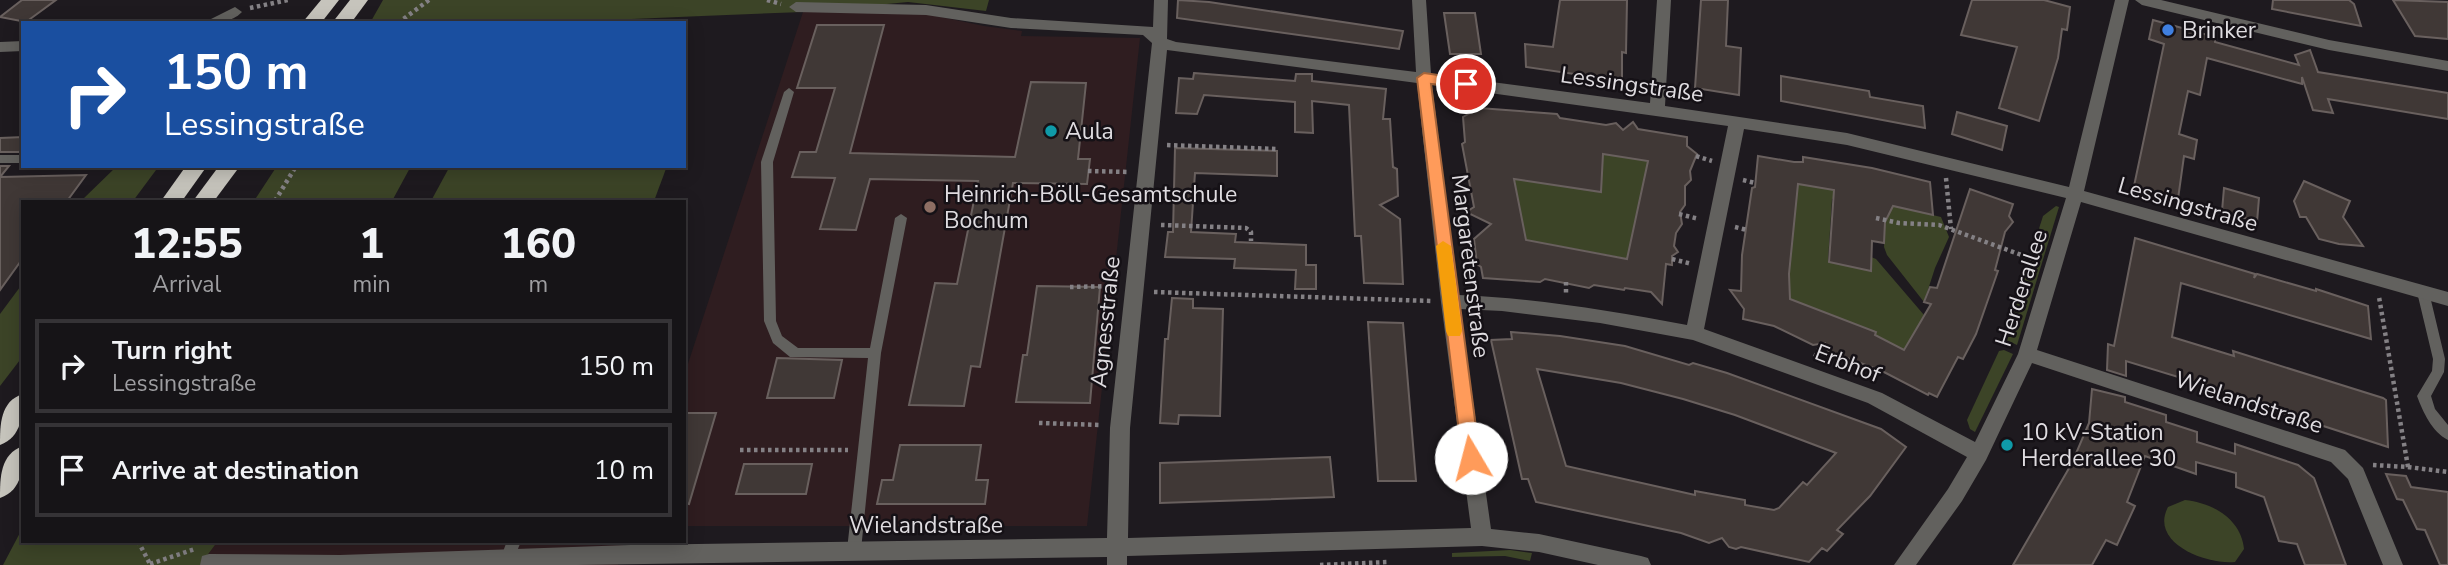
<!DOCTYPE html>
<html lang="en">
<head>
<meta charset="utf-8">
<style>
  body { margin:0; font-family:"Nunito Sans",sans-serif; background:#232124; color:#f1f3f6; height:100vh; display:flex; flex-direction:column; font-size:26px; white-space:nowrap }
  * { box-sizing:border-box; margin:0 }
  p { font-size:23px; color:#9e9ea1 }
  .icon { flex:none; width:38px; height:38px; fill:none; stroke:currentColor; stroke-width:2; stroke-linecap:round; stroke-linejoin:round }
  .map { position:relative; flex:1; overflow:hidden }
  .side { position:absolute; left:21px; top:200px; width:665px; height:343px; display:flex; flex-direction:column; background:#161417; border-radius:0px; box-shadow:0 4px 18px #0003,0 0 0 2px #353336 }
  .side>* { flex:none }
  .top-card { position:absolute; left:21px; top:21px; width:665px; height:147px; border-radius:0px; box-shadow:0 4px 18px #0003,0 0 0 2px #353336; background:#1a4fa0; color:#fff; overflow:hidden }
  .pin { position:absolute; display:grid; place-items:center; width:60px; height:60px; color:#fff; margin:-30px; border:4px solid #fff; border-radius:50%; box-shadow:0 2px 7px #0007 }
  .me { position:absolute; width:77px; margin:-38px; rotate:352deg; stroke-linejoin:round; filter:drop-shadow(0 0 5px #0008) }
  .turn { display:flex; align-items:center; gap:24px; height:147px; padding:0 28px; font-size:32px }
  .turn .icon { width:91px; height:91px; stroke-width:2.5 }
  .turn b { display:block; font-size:49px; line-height:60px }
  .eta { display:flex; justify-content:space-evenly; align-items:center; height:119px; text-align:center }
  .eta b { font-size:42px; font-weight:800; line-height:49px }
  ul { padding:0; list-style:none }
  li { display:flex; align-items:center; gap:21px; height:94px; margin:0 14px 10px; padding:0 14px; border:4px solid #353336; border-radius:0px }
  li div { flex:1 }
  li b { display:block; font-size:26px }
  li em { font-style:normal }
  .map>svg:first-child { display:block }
  .education { fill:#2f1d20 }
  .green { fill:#3c4427 }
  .building { fill:#403836; stroke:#69605e; stroke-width:2; fill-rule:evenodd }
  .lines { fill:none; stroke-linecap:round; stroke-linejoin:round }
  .path { stroke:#848185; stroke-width:4.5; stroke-dasharray:3.5 3.5; stroke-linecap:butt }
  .lane { fill:#62615e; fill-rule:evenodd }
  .street { fill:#62615e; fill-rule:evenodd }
  .highway { fill:#c6c4bc; fill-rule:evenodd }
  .route { fill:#ff9b5a; stroke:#a6653a; stroke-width:2 }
  .slow { fill:#f59e0b }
  .shop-dot { fill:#3f7fe0; stroke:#151116; stroke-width:2.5 }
  .culture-dot { fill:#0f9aa8; stroke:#151116; stroke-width:2.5 }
  .education-dot { fill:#8d6e63; stroke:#151116; stroke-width:2.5 }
  .labels { text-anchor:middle; stroke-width:5; stroke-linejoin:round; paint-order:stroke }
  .poi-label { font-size:23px; fill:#dfdce0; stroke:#151116; text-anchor:start }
  .street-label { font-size:23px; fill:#dfdce0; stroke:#151116 }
</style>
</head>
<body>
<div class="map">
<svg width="2448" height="565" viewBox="0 0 2448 565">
  <rect width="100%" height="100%" fill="#1e1a1f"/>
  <g class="education">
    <polygon points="803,12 917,12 984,26 1022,31 1021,36 1140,38 1087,526 684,526 684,376"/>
    <polygon points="218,541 625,541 618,565 200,565"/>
  </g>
  <g class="green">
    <polygon points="383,0 989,0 986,11 908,2 803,12 702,16 539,23 370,23"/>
    <polygon points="1599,154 1657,159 1630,259 1544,243 1543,251 1517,235 1525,235 1511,160 1543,168 1542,183 1600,192"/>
    <polygon points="117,166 159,166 133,201 81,201"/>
    <polygon points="277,166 411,166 392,201 254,201"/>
    <polygon points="450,166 667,166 654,201 431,201"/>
    <polygon points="1798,184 1837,190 1836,197 1832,199 1828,261 1871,271 1871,257 1876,259 1924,315 1904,350 1874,336 1875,332 1778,294 1790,283 1790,275 1786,272"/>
    <polygon points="1886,204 1941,217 1949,237 1935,268 1924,302 1887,255 1884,247"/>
    <polygon points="2056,206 2059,207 2017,345 2004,339 2043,216"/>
    <polygon points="23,283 23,356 0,386 0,314"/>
    <polygon points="2004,350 2013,354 1975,432 1970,429 1967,420 1999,351"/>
    <path d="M2185,500C2213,503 2241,519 2244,549L2235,562C2206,565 2149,543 2168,507Z"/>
    <polygon points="23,527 23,541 218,541 200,565 3,565"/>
    <polygon points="1510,550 1532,553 1530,561 1505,556 1452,557 1452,553"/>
  </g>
  <g class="building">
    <polygon points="22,0 56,0 26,22 0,17"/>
    <polygon points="1178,0 1209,2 1403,31 1399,49 1177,18"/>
    <polygon points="1560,0 1627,0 1626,53 1622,52 1622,78 1602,76 1602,78 1526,67 1525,44 1553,47"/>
    <polygon points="1701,0 1728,0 1726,46 1741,48 1739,95 1695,88"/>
    <polygon points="1972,0 2044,0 2070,7 2067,30 2062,29 2058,58 2039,121 1999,108 2017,47 1961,35"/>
    <polygon points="2273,0 2349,0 2354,4 2361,26 2272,9"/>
    <polygon points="2393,0 2448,2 2448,39 2415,36"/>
    <polygon points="1444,13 1475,13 1481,54 1450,54"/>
    <polygon points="2153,20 2215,37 2215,42 2299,65 2295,55 2310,50 2318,72 2448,93 2448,119 2328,99 2333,113 2313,110 2302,77 2302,84 2207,58 2200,95 2188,91 2179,134 2197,140 2194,159 2184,156 2178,199 2134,186 2164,44 2149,39"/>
    <polygon points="817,25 884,25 850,153 1015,157 1031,82 1086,83 1078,159 1090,159 1087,184 1013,183 980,367 971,366 964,406 909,405 935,283 957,284 978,181 870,179 856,230 820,229 835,178 792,177 800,152 816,152 835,88 797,88"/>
    <polygon points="1194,73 1295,81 1296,74 1312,74 1312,81 1386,89 1383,119 1390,119 1393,167 1397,169 1398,196 1380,205 1400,219 1403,284 1364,283 1361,236 1355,236 1349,105 1312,101 1313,133 1295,132 1295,102 1204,95 1197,114 1176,113 1179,78 1193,79"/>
    <polygon points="1781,76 1869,91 1870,97 1923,106 1925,128 1781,101"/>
    <path d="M1479,108L1557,114L1560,118L1606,125L1616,123L1623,130L1633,122L1638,129L1687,137V146L1697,154L1690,171L1691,180L1685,186V205L1680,212L1682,224L1676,233L1674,246L1678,252L1672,256V265L1666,264L1662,304L1651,292L1625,288L1624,290L1594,285L1589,288L1545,279L1540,282L1483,278L1481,267L1477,264L1474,239L1491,224L1466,212L1474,207L1462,144L1465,142L1463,117ZM1603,154L1648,161L1627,259L1526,240L1514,179L1601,192Z"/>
    <polygon points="1957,112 2007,126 2002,150 1952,134"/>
    <polygon points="23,137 23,147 19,152 0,152 0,138"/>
    <polygon points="1175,148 1277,151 1277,176 1195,173 1191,232 1236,234 1235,242 1306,245 1306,265 1316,265 1316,289 1295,289 1296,270 1234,268 1235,259 1165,257 1168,232 1173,232"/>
    <polygon points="1758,156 1794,162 1803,162 1803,157 1872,168 1930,182 1933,215 1893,206 1885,222 1884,243 1872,241 1871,271 1829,262 1834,190 1798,184 1789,274 1790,299 1876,332 1875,335 1904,350 1931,304 1924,302 1930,287 1937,288 1970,189 2013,204 2009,216 2013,222 2005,232 1995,270 1998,271 1976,334 1963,359 1958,357 1937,397 1929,393 1928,395 1882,371 1828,351 1825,343 1813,345 1774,326 1743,319 1744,309 1730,290 1741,291 1742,255 1752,188 1755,187"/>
    <polygon points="0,166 9,166 0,177 86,175 67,201 23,201 23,258 0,290"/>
    <polygon points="2304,181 2350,201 2343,217 2363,246 2339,244 2319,239 2306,217 2300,217 2294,201"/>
    <polygon points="2224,188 2259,198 2257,222 2222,211"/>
    <polygon points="2135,238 2255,274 2254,278 2257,274 2316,291 2316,289 2368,306 2371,339 2181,283 2172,337 2234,356 2233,351 2383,398 2386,400 2388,447 2234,397 2234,394 2126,361 2126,376 2107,370 2108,344 2114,346"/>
    <polygon points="1037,286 1100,287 1090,403 1016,402 1023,355 1027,355"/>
    <polygon points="1172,298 1193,299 1193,308 1223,309 1220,416 1179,415 1178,424 1160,423 1165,339 1168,339"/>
    <polygon points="1368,322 1403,323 1416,481 1378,481"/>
    <path d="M1511,332L1560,336L1625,346L1689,365L1693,363L1727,373L1881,429L1906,447L1870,496L1837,530L1843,534L1827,551L1822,548L1809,562L1741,547L1736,549L1729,547L1722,538L1709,543L1681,533L1536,502L1528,479H1522L1491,340L1512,339ZM1537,369L1621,383L1683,399L1735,415L1836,453L1807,485L1803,482L1779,508L1774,510L1745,505V500L1695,491V495L1566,466Z"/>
    <polygon points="777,358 842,360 834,398 767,398"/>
    <polygon points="2092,389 2125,397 2125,402 2166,415 2166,422 2197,432 2197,442 2235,454 2235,444 2298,465 2314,478 2346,565 2305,565 2297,544 2279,541 2264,497 2236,487 2236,473 2196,462 2196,474 2145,456 2127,502 2135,506 2117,545 2106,540 2092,565 2013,565 2072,463 2089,423"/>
    <polygon points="684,413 716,413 689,504 684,503"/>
    <polygon points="900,445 981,445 976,480 988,480 985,504 877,504 882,480 893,480"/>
    <polygon points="1330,457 1334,497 1160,503 1160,463"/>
    <polygon points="744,464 812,464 806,494 736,494"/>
    <polygon points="2386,474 2406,476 2411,487 2448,492 2448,565 2440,565 2425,530 2417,529 2403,500 2397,499"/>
  </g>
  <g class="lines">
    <g class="path">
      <polyline points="767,0 781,4"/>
      <polyline points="250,8 288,0"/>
      <polyline points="398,23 429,0"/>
      <polyline points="1167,145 1276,149"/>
      <polyline points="1696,156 1712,161"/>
      <polyline points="1088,171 1130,172"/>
      <polyline points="1946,178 1951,229"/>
      <polyline points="1743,180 1755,183"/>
      <polyline points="275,201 296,166"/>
      <polyline points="1679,214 1699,219"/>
      <polyline points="1876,218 1899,223 1939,225 2038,261"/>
      <polyline points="1161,225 1246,228 1251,232 1251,241"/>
      <polyline points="1735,227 1747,230"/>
      <polyline points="1672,259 1692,264"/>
      <polyline points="1566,282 1566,295"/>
      <polyline points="1070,287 1116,286"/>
      <polyline points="1154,292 1432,301"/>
      <polyline points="1815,357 1821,345"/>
      <polyline points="1039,423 1101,425"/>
      <polyline points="740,450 848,450"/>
      <polyline points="2373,465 2408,467 2379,297"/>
      <polyline points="2408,467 2448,472"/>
      <polyline points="138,541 150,564"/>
      <polyline points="150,564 195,549"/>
      <polyline points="1320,565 1388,562"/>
    </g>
    <g class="lane">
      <polygon points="789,88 794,92 773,162 776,321 782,336 798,348 870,348 895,218 901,214 907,218 881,353 861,550 859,555 854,556 849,555 847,550 868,358 790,357 773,343 764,321 761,162 784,92"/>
      <rect x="0" y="155" width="23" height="8"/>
      <path d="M2423,287L2427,289L2429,292L2445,359L2444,372L2431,396L2435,409L2448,425V440C2432,432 2423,412 2417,396L2432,371L2433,359L2417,292L2419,289Z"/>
      <polygon points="507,541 521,541 513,562 508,563 503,562 501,557"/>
    </g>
    <g class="street">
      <path d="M1154,0H1168L1167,39L1176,42L1416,72L1412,0H1426L1431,74L1650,103L1657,0H1671L1665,106L1847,133L2069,187L2115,0H2129L2084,191L2448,292V306L2081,202L2037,350L2345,450L2363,468L2403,565H2383L2348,479L2331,462L2032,363L1986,460L1962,501L1916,565H1894L1948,489L1967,457L1868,403L1693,340L1600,323L1502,311L1460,309L1491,529L1539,534L1641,556L1648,558L1651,565H1598L1539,552L1482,546L1127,556V565H1107V557L577,565H200L202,556L209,554L340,555L630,545L1107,538L1110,428L1152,43L1143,35L1011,28L926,15L796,12L789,7L796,2L926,5L1011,18L1153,27ZM1167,50L1417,83L1441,302L1471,528L1128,538L1130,428ZM1432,85L1728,126L1687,325C1611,311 1535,298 1458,295ZM1744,129L1847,145L2066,198L2018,354L1975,442L1882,393L1704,329Z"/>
      <polygon points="2135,0 2161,0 2329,40 2448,61 2448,71 2329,50 2142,5"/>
      <path d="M235,7L242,12C231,23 218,23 203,23Z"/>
      <polygon points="23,41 23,51 0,52 0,42"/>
    </g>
    <g class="highway">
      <polygon points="321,0 339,0 321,23 302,23"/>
      <polygon points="350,0 368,0 351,23 332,23"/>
      <polygon points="186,166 207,166 182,201 161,201"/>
      <polygon points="219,166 240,166 214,201 193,201"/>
      <path d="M23,394C23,414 22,437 0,445C0,425 0,401 23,394Z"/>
      <path d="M23,446C23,467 23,490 0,498C0,478 0,454 23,446Z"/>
    </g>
  </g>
  <polygon class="route" points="1424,73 1466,79 1473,84 1466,88 1431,84 1480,458 1477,464 1471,466 1465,464 1462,458 1417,78"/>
  <polygon class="slow" points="1443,241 1451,246 1462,331 1460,336 1448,336 1446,331 1436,246"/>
  <circle class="shop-dot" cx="2168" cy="30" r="7"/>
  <g class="culture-dot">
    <circle cx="1051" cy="131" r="7"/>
    <circle cx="2007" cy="445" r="7"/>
  </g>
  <circle class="education-dot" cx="930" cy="207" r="7"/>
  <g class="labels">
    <g class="poi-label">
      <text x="2182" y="38">Brinker</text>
      <text x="1065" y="139">Aula</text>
      <text x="944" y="202">Heinrich-Böll-Gesamtschule<tspan x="944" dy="26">Bochum</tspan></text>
      <text x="2021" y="440">10 kV-Station<tspan x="2021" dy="26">Herderallee 30</tspan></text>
    </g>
    <g class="street-label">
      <text transform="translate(1632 84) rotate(8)" y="8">Lessingstraße</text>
      <text transform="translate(2188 204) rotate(16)" y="8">Lessingstraße</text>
      <text transform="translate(1471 266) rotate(83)" y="8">Margaretenstraße</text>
      <text transform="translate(2021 288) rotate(-72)" y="8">Herderallee</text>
      <text transform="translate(1105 322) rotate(-84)" y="8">Agnesstraße</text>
      <text transform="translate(1848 363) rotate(21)" y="8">Erbhof</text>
      <text transform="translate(2249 402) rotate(18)" y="8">Wielandstraße</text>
      <text x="926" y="533">Wielandstraße</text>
    </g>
  </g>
</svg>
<div class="pin" style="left:1466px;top:84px;background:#d93025"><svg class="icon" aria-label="arrive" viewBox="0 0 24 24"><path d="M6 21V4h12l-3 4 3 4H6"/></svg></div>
<svg class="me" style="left:1471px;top:458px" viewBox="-20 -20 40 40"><circle r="19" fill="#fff"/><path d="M0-13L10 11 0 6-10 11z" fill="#ff9b5a"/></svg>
<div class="top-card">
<div class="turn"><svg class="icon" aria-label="right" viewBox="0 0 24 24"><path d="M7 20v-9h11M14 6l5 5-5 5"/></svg><div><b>150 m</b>Lessingstraße</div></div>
</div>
<section class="side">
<div class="eta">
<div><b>12:55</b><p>Arrival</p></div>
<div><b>1</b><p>min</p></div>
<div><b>160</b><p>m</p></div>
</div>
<ul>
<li><svg class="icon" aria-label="right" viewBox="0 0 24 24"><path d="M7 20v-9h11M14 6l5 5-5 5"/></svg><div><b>Turn right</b><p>Lessingstraße</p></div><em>150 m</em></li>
<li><svg class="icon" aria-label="arrive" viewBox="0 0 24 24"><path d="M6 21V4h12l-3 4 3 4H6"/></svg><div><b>Arrive at destination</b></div><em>10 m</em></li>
</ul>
</section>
</div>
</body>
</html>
